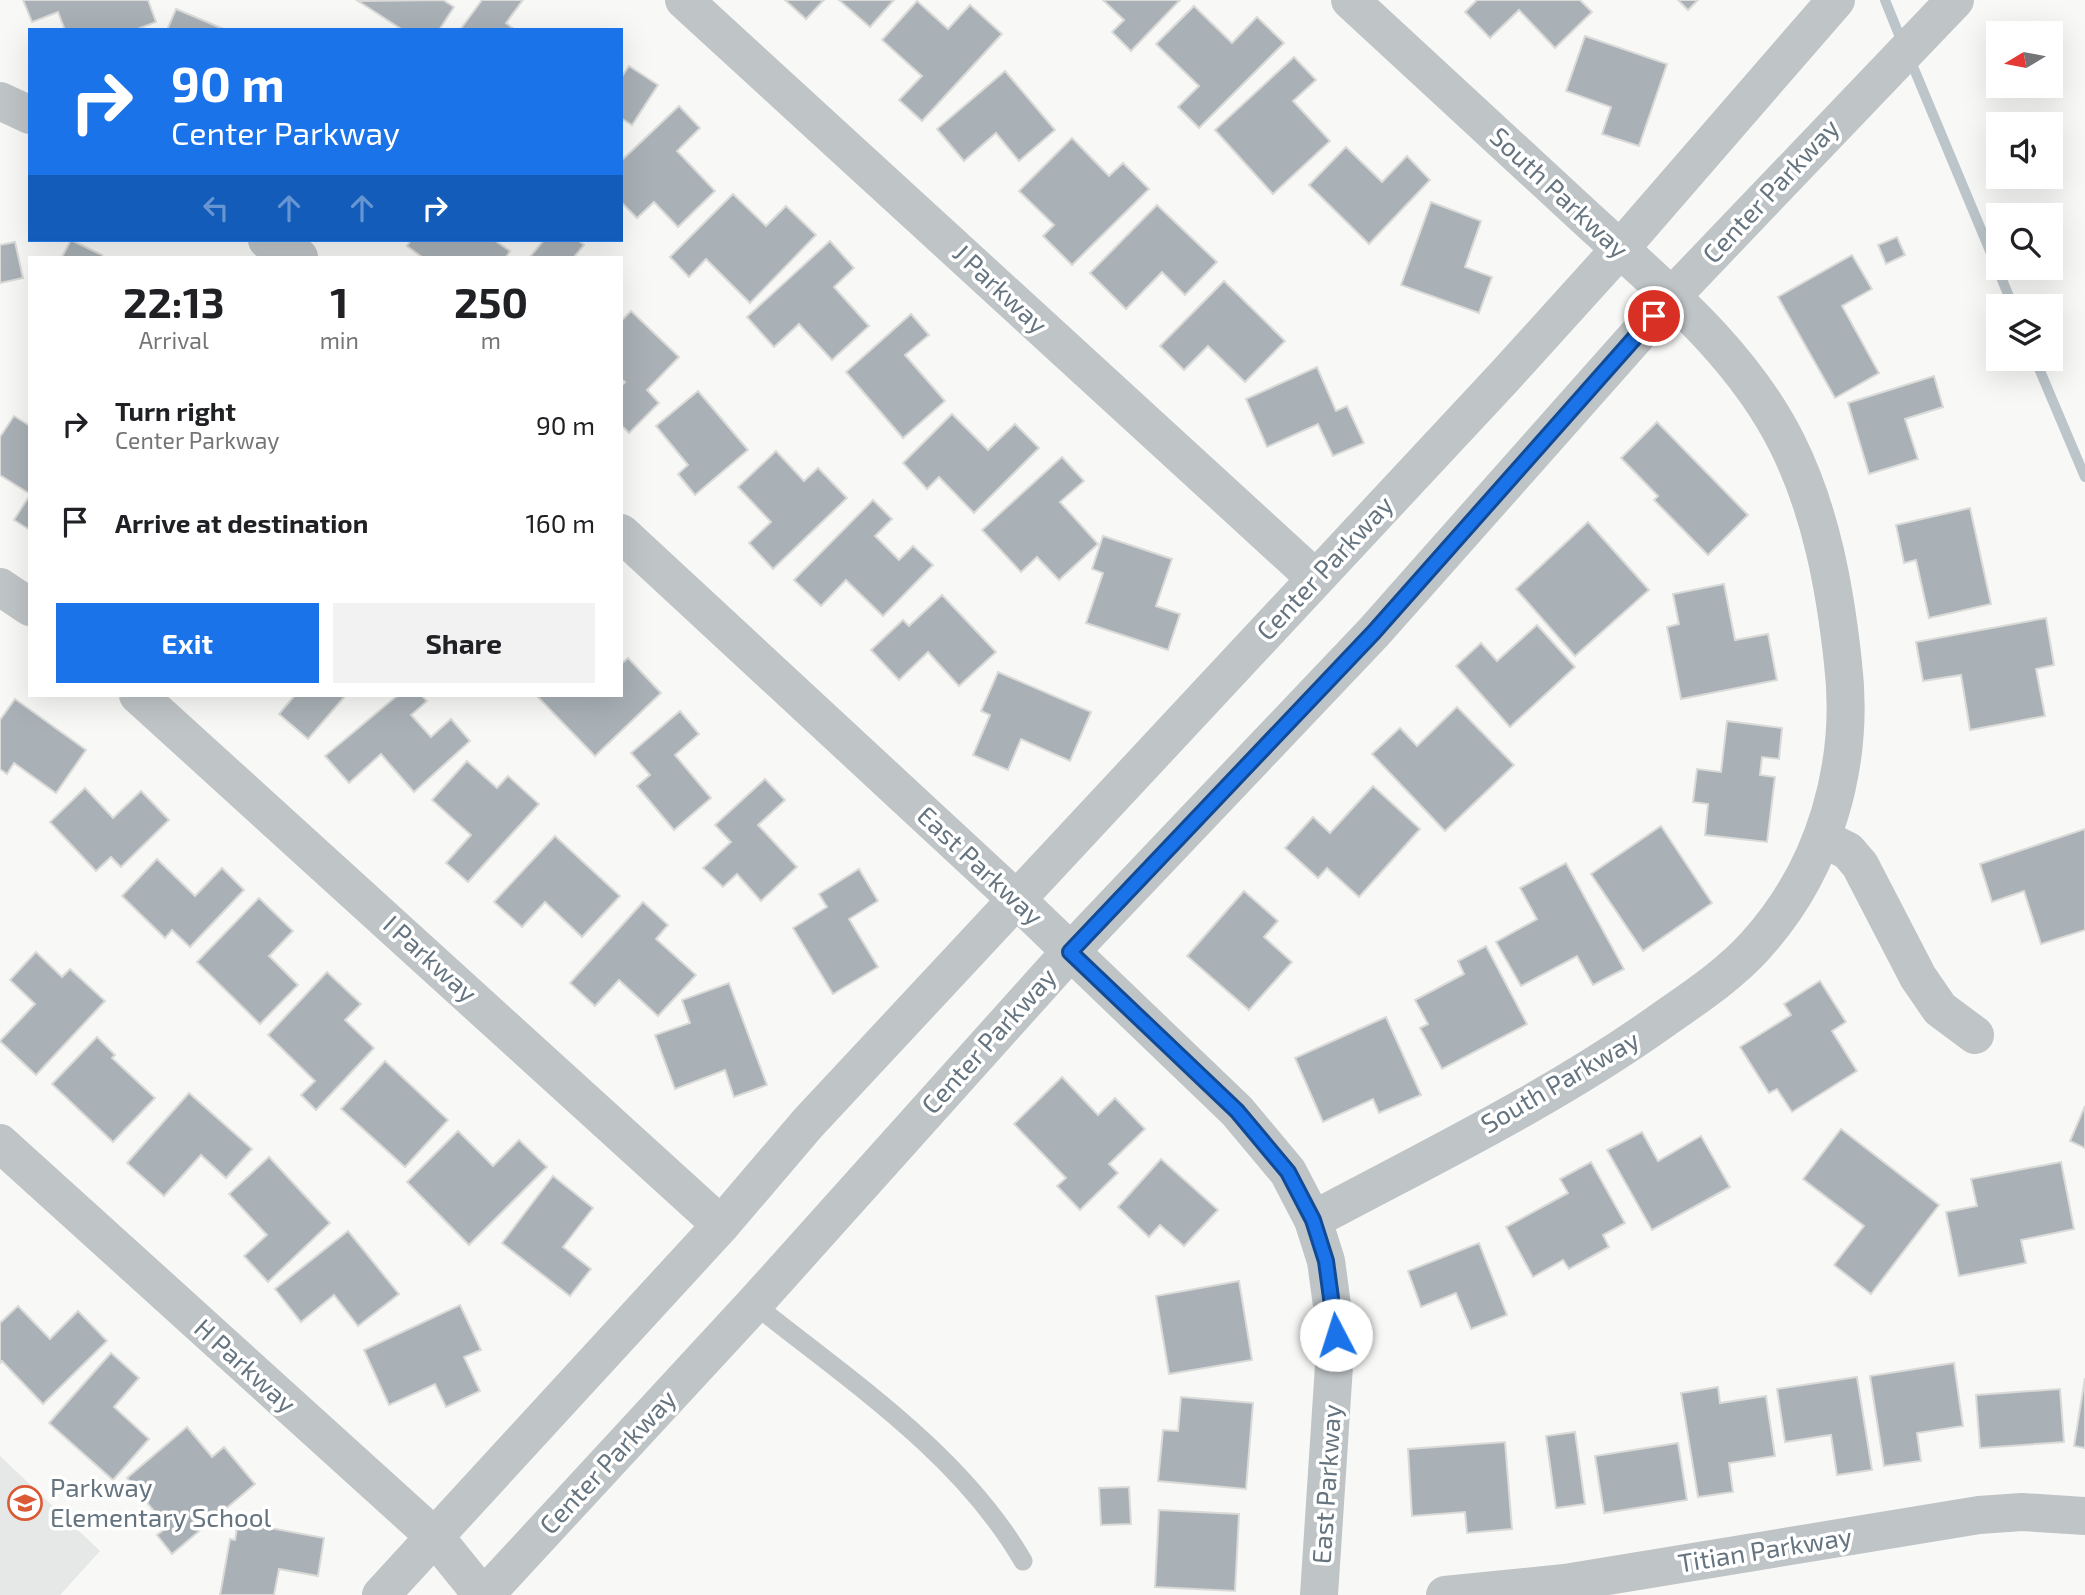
<!DOCTYPE html>
<html lang="en">
<head>
<meta charset="utf-8">
<style>
  body { margin:0; font-family:"Exo 2",sans-serif; background:#f2f2f2; color:#202124; height:100vh; display:flex; flex-direction:column; font-size:26px; white-space:nowrap }
  * { box-sizing:border-box; margin:0 }
  p { font-size:23px; color:#757577 }
  .icon { flex:none; width:38px; height:38px; fill:none; stroke:currentColor; stroke-width:2; stroke-linecap:round; stroke-linejoin:round }
  .map { position:relative; flex:1; overflow:hidden }
  .details { position:absolute; left:28px; top:256px; width:595px; height:441px; display:flex; flex-direction:column; background:#fff; border-radius:0px; box-shadow:0 7px 28px #0002 }
  .details>* { flex:none }
  .banner { position:absolute; left:28px; top:28px; width:595px; height:214px; border-radius:0px; box-shadow:0 7px 28px #0002; background:#1a73e8; color:#fff; overflow:hidden }
  .needle { width:46px; rotate:260deg }
  .buttons { position:absolute; left:1986px; top:21px; display:grid; gap:14px }
  .buttons a { display:grid; place-items:center; width:77px; height:77px; border-radius:0px; background:#fff; box-shadow:0 7px 28px #0002; font-size:35px }
  .pin { position:absolute; display:grid; place-items:center; width:60px; height:60px; color:#fff; margin:-30px; border:4px solid #fff; border-radius:50%; box-shadow:0 2px 7px #0007 }
  .me { position:absolute; width:77px; margin:-38px; rotate:355deg; stroke-linejoin:round; filter:drop-shadow(0 0 5px #0008) }
  .turn { display:flex; align-items:center; gap:24px; height:147px; padding:0 28px; font-size:32px }
  .turn .icon { width:91px; height:91px; stroke-width:2.5 }
  .turn b { display:block; font-size:49px; line-height:60px }
  .lanes { display:flex; align-items:center; height:66px; padding:0 28px; background:#0003; justify-content:center; gap:35px; direction:ltr }
  .lanes .off { opacity:.35 }
  .eta { display:flex; justify-content:space-evenly; align-items:center; height:119px; text-align:center }
  .eta b { font-size:42px; font-weight:700; line-height:49px }
  .primary-button { display:flex; gap:14px; margin-top:auto; padding:14px 28px }
  .primary-button a { flex:1; height:80px; border-radius:0px; background:#1a73e8; color:#fff; font-size:28px; font-weight:700; line-height:80px; text-align:center }
  .primary-button a+a { background:#f2f2f2; color:#202124 }
  ul { padding:0; list-style:none }
  li { display:flex; align-items:center; gap:21px; height:98px; padding:0 28px }
  li div { flex:1 }
  li b { display:block; font-size:26px }
  li em { font-style:normal }
  .map>svg:first-child { display:block }
  .built { fill:#e6e7e7 }
  .lines { fill:none; stroke-linecap:round; stroke-linejoin:round }
  .stream { stroke:#bbc5ca; stroke-width:10 }
  .building { fill:#a9b1b6; stroke:#dadad8; stroke-width:2 }
  .service { stroke:#bfc4c7; stroke-width:19 }
  .minor { stroke:#bfc4c7; stroke-width:38 }
  .tertiary { stroke:#bfc4c7; stroke-width:38 }
  .route-casing { stroke:#114b97; stroke-width:18 }
  .route { stroke:#1a73e8; stroke-width:12 }
  .labels { text-anchor:middle; stroke-width:7; stroke-linejoin:round; paint-order:stroke }
  .street-label { font-size:26px; fill:#65747f; stroke:#fff }
  .poi-label { font-size:26px; fill:#65747f; stroke:#fff; text-anchor:start }
</style>
</head>
<body>
<div class="map">
<svg width="2085" height="1595" viewBox="0 0 2085 1595">
  <rect width="100%" height="100%" fill="#f8f8f6"/>
  <polygon class="built" points="0,1456 100,1551 60,1595 0,1595"/>
  <g class="lines">
    <g class="stream">
      <polyline points="1885,0 1902,42"/>
      <polyline points="1909,57 2013,306"/>
      <polyline points="2035,359 2085,477"/>
    </g>
  </g>
  <g class="building">
    <polygon points="23,0 148,0 156,22 135,30 65,30 58,12 32,22"/>
    <polygon points="443,0 454,7 439,30 403,30 358,1"/>
    <polygon points="482,0 523,0 506,23 515,30 460,30"/>
    <polygon points="785,0 824,0 806,19"/>
    <polygon points="839,0 894,0 870,27"/>
    <polygon points="1103,0 1180,0 1131,51 1112,32 1124,20"/>
    <polygon points="1477,0 1580,0 1592,12 1555,48 1519,10 1490,38 1465,12"/>
    <polygon points="1678,0 1698,0 1688,10"/>
    <polygon points="917,1 948,29 970,5 1002,34 922,121 899,100 922,76 882,40"/>
    <polygon points="1194,6 1232,43 1257,17 1284,43 1199,128 1178,107 1199,86 1156,44"/>
    <polygon points="176,9 226,30 167,30"/>
    <polygon points="1585,36 1667,64 1639,146 1602,134 1611,107 1566,91"/>
    <polygon points="1294,57 1316,80 1293,101 1330,141 1273,194 1215,130"/>
    <polygon points="629,66 658,85 632,125 621,118 621,78"/>
    <polygon points="1005,71 1055,130 1019,161 996,133 964,161 937,129"/>
    <polygon points="679,106 700,128 677,151 715,191 678,227 654,202 637,218 621,202 621,161"/>
    <polygon points="1072,138 1109,176 1123,163 1149,189 1072,265 1043,236 1054,225 1019,191"/>
    <polygon points="1346,147 1382,182 1407,156 1430,180 1369,244 1309,185"/>
    <polygon points="733,194 766,226 786,206 816,235 750,303 706,259 689,277 670,257"/>
    <polygon points="1431,202 1481,221 1465,267 1492,277 1479,313 1401,285"/>
    <polygon points="1157,205 1217,262 1185,295 1162,272 1126,309 1090,273"/>
    <polygon points="1897,237 1905,255 1886,264 1878,245"/>
    <polygon points="71,240 102,255 101,257 62,257"/>
    <polygon points="411,240 494,240 510,251 506,257 422,257 407,246"/>
    <polygon points="544,240 578,240 584,245 574,257 530,257"/>
    <polygon points="830,241 854,268 834,287 869,326 832,360 799,324 774,347 747,317"/>
    <polygon points="15,242 23,278 0,283 0,245"/>
    <polygon points="1852,255 1872,289 1842,306 1879,373 1835,398 1778,297"/>
    <polygon points="1224,281 1285,341 1245,382 1208,346 1184,370 1160,346"/>
    <polygon points="631,311 679,357 647,390 659,403 629,433 621,425 621,386 625,382 621,379 621,321"/>
    <polygon points="911,314 929,335 905,355 945,401 903,438 846,372"/>
    <polygon points="1317,367 1336,411 1347,406 1364,443 1333,456 1318,424 1267,447 1246,399"/>
    <polygon points="1934,376 1943,407 1905,419 1918,459 1869,474 1848,403"/>
    <polygon points="698,391 748,450 695,495 678,474 688,465 656,426"/>
    <polygon points="952,414 988,450 1015,424 1039,448 974,513 939,477 927,489 903,463"/>
    <polygon points="14,416 30,426 30,494 0,475 0,437"/>
    <polygon points="1657,422 1748,515 1708,555 1654,500 1658,496 1621,458"/>
    <polygon points="776,451 804,481 818,468 847,498 773,569 749,543 771,522 738,487"/>
    <polygon points="1062,457 1084,481 1060,502 1098,544 1059,580 1037,557 1021,572 982,530"/>
    <polygon points="30,495 30,530 14,520"/>
    <polygon points="873,500 892,519 875,536 899,560 913,546 933,565 883,616 846,580 821,606 794,580"/>
    <polygon points="1970,508 1991,604 1929,618 1916,560 1904,563 1896,525"/>
    <polygon points="1588,522 1649,590 1575,656 1516,589"/>
    <polygon points="1103,536 1172,559 1156,606 1180,614 1168,650 1086,623 1103,573 1092,569"/>
    <polygon points="1724,584 1735,640 1768,634 1777,680 1681,699 1667,627 1679,624 1673,594"/>
    <polygon points="942,595 996,652 959,686 928,652 899,680 871,650 903,620 909,626"/>
    <polygon points="2046,618 2054,665 2036,669 2045,716 1970,730 1961,675 1923,681 1916,642"/>
    <polygon points="1537,625 1575,667 1510,727 1456,666 1481,643 1497,661"/>
    <polygon points="628,658 661,693 595,756 536,695 621,695 621,664"/>
    <polygon points="998,672 1091,712 1070,761 1021,739 1008,770 973,755 990,715 981,711"/>
    <polygon points="295,695 346,695 308,739 279,714"/>
    <polygon points="398,695 421,695 427,701 411,715 431,737 451,719 470,741 414,792 381,754 349,783 325,756"/>
    <polygon points="15,699 86,750 56,793 14,763 7,774 0,769 0,720"/>
    <polygon points="1457,707 1514,765 1445,831 1372,754 1400,728 1417,746"/>
    <polygon points="680,711 699,734 675,755 711,798 674,830 637,786 650,775 631,753"/>
    <polygon points="1727,721 1782,728 1779,759 1762,757 1760,775 1775,777 1767,842 1705,835 1708,804 1693,802 1697,769 1721,772"/>
    <polygon points="467,761 497,788 508,776 539,804 468,882 446,863 471,835 432,800"/>
    <polygon points="765,779 785,800 758,825 797,867 761,901 737,874 723,887 703,868 731,842 715,825"/>
    <polygon points="1373,786 1420,829 1359,897 1327,868 1318,878 1285,848 1313,817 1330,833"/>
    <polygon points="85,788 113,818 141,791 169,820 121,867 111,857 96,871 50,822"/>
    <polygon points="1661,826 1712,903 1643,951 1591,874"/>
    <polygon points="2085,829 2085,930 2041,944 2024,891 1992,902 1980,864"/>
    <polygon points="555,836 620,896 582,937 545,902 522,927 494,902"/>
    <polygon points="157,859 195,896 222,868 244,890 190,947 172,930 165,938 122,896"/>
    <polygon points="1566,863 1624,969 1593,985 1577,956 1521,986 1496,942 1537,919 1520,888"/>
    <polygon points="859,869 878,901 849,919 878,967 833,994 793,928 827,907 819,894"/>
    <polygon points="1244,891 1278,921 1264,937 1292,962 1249,1010 1187,956"/>
    <polygon points="259,898 293,931 269,956 298,985 260,1024 197,962"/>
    <polygon points="643,902 668,925 656,939 696,975 658,1016 619,980 595,1006 570,983"/>
    <polygon points="1486,946 1527,1024 1442,1069 1420,1028 1428,1024 1415,1000 1464,974 1458,961"/>
    <polygon points="36,952 62,977 70,969 105,1001 36,1075 0,1041 35,1004 10,980"/>
    <polygon points="327,972 361,1004 345,1020 374,1048 316,1110 301,1095 315,1081 268,1035"/>
    <polygon points="1820,981 1846,1022 1832,1031 1857,1071 1792,1112 1777,1089 1769,1093 1740,1047 1791,1015 1784,1004"/>
    <polygon points="729,983 767,1085 734,1097 725,1070 675,1089 655,1035 690,1023 682,1000"/>
    <polygon points="1386,1017 1421,1095 1379,1113 1373,1099 1323,1122 1295,1058"/>
    <polygon points="97,1037 115,1055 112,1058 155,1098 113,1142 52,1084"/>
    <polygon points="385,1061 448,1120 405,1167 341,1109"/>
    <polygon points="1062,1077 1098,1115 1115,1098 1145,1129 1109,1164 1118,1173 1080,1210 1057,1186 1066,1178 1014,1124"/>
    <polygon points="189,1093 252,1149 226,1178 201,1155 164,1196 127,1163"/>
    <polygon points="2085,1106 2085,1148 2070,1141"/>
    <polygon points="1841,1129 1939,1205 1871,1294 1834,1265 1864,1226 1803,1179"/>
    <polygon points="458,1131 493,1166 519,1140 547,1167 469,1245 407,1182"/>
    <polygon points="1642,1132 1658,1161 1701,1136 1730,1187 1652,1230 1607,1150"/>
    <polygon points="269,1157 330,1223 268,1282 244,1256 267,1235 229,1194"/>
    <polygon points="1161,1159 1218,1210 1184,1246 1160,1225 1149,1237 1118,1207"/>
    <polygon points="1591,1162 1625,1223 1603,1235 1609,1247 1569,1269 1563,1260 1533,1277 1506,1227 1568,1193 1560,1179"/>
    <polygon points="2061,1162 2074,1229 2021,1240 2026,1263 1959,1276 1946,1212 1977,1206 1971,1179"/>
    <polygon points="553,1176 593,1208 563,1247 591,1269 570,1296 502,1243"/>
    <polygon points="348,1231 399,1294 358,1326 334,1295 301,1322 275,1289"/>
    <polygon points="1479,1243 1507,1315 1471,1329 1456,1293 1421,1307 1408,1271"/>
    <polygon points="1239,1281 1252,1360 1169,1374 1156,1296"/>
    <polygon points="460,1305 481,1350 464,1357 480,1391 446,1407 435,1384 389,1405 364,1350"/>
    <polygon points="18,1306 50,1339 78,1311 107,1341 43,1404 2,1361 0,1363 0,1323"/>
    <polygon points="111,1353 139,1378 114,1407 149,1439 113,1480 49,1423"/>
    <polygon points="1954,1363 1963,1426 1917,1433 1921,1461 1884,1466 1870,1376"/>
    <polygon points="1857,1377 1872,1470 1837,1475 1831,1435 1785,1442 1777,1389"/>
    <polygon points="2085,1378 2085,1448 2074,1446"/>
    <polygon points="1718,1387 1720,1403 1766,1396 1775,1456 1729,1463 1733,1492 1698,1497 1681,1393"/>
    <polygon points="2060,1389 2064,1442 1980,1448 1976,1395"/>
    <polygon points="1181,1397 1253,1403 1246,1489 1158,1481 1163,1430 1178,1431"/>
    <polygon points="187,1427 212,1457 224,1447 255,1484 172,1554 157,1535 167,1527 127,1478"/>
    <polygon points="1575,1432 1585,1504 1556,1508 1546,1436"/>
    <polygon points="1505,1442 1512,1529 1467,1533 1465,1512 1412,1516 1408,1449"/>
    <polygon points="1678,1443 1687,1500 1604,1513 1595,1456"/>
    <polygon points="1129,1487 1131,1524 1101,1525 1099,1488"/>
    <polygon points="1159,1510 1239,1514 1235,1591 1155,1587"/>
    <polygon points="238,1522 324,1538 318,1576 279,1569 274,1595 220,1595 230,1539 235,1540"/>
  </g>
  <g class="lines">
    <path class="service" d="M754,1304C849,1380 961,1454 1023,1561"/>
    <g class="minor">
      <polyline points="684,0 1315,578"/>
      <polyline points="0,587 30,607"/>
      <polyline points="138,695 721,1225"/>
      <polyline points="1822,838 1848,851 1860,865 1918,977 1940,1009 1975,1035"/>
      <polyline points="0,1143 435,1537 482,1595"/>
      <path d="M1313,1220C1431,1157 1555,1097 1664,1019C1697,996 1730,974 1756,945C1825,869 1855,764 1843,663C1835,588 1821,511 1787,443C1741,351 1660,286 1586,218C1507,145 1428,73 1350,0"/>
      <polyline points="1445,1595 1565,1583 1979,1515 2022,1512 2085,1516"/>
    </g>
    <g class="tertiary">
      <polyline points="0,101 30,115"/>
      <polyline points="267,240 299,257"/>
      <polyline points="621,533 1017,900 1237,1111 1288,1172 1313,1220 1326,1261 1336,1335 1319,1595"/>
      <polyline points="381,1595 721,1225 808,1123 1504,377 1620,249 1836,0"/>
      <polyline points="485,1595 754,1304 1070,952 1374,632 1672,296 1955,0"/>
    </g>
  </g>
  <g class="lines">
    <g class="route-casing">
      <polyline id="route" points="1336,1335 1326,1261 1313,1220 1288,1172 1237,1111 1070,952 1374,632 1654,316"/>
    </g>
    <use href="#route" class="route"/>
  </g>
  <defs>
    <g id="school-ring" transform="scale(1.75)"><circle r="9.5" fill="#fff" stroke="#da5a35" stroke-width="1.5"/><path d="M0-5L7-2L0 1L-7-2ZM-4 1L0 2.5L4 1V4Q0 6-4 4Z" fill="#da5a35"/></g>
  </defs>
  <g fill-rule="evenodd">
    <use href="#school-ring" x="25" y="1503"/>
  </g>
  <g class="labels">
    <g class="street-label">
      <text transform="translate(1771 191) rotate(-47)" y="9">Center Parkway</text>
      <text transform="translate(1559 193) rotate(43)" y="9">South Parkway</text>
      <text transform="translate(1000 289) rotate(43)" y="9">J Parkway</text>
      <text transform="translate(1325 568) rotate(-47)" y="9">Center Parkway</text>
      <text transform="translate(980 866) rotate(43)" y="9">East Parkway</text>
      <text transform="translate(430 959) rotate(42)" y="9">I Parkway</text>
      <text transform="translate(989 1041) rotate(-48)" y="9">Center Parkway</text>
      <text transform="translate(1560 1082) rotate(-30)" y="9">South Parkway</text>
      <text transform="translate(245 1366) rotate(42)" y="9">H Parkway</text>
      <text transform="translate(608 1462) rotate(-47)" y="9">Center Parkway</text>
      <text transform="translate(1327 1484) rotate(-86)" y="9">East Parkway</text>
      <text transform="translate(1765 1550) rotate(-9)" y="9">Titian Parkway</text>
    </g>
    <g class="poi-label">
      <text x="50" y="1497">Parkway<tspan x="50" dy="30">Elementary School</tspan></text>
    </g>
  </g>
</svg>
<div class="buttons">
<a><svg class="needle" viewBox="-14 -14 28 28"><path d="M0-13l5 13h-10z" fill="#e53935"/><path d="M0 13l5-13h-10z" fill="#757577"/></svg></a>
<a><svg class="icon" aria-label="sound" viewBox="0 0 24 24"><path d="M4 9h4l5-4v14l-5-4H4zM17 9q2 3 0 6"/></svg></a>
<a><svg class="icon" aria-label="search" viewBox="0 0 24 24"><circle cx="10" cy="10" r="6"/><path d="M15 15l6 6"/></svg></a>
<a><svg class="icon" aria-label="layers" viewBox="0 0 24 24"><path d="M12 4l9 5-9 5-9-5zM3 14l9 5 9-5"/></svg></a>
</div>
<div class="pin" style="left:1654px;top:316px;background:#d93025"><svg class="icon" aria-label="arrive" viewBox="0 0 24 24"><path d="M6 21V4h12l-3 4 3 4H6"/></svg></div>
<svg class="me" style="left:1336px;top:1335px" viewBox="-20 -20 40 40"><circle r="19" fill="#fff"/><path d="M0-13L10 11 0 6-10 11z" fill="#1a73e8"/></svg>
<div class="banner">
<div class="turn"><svg class="icon" aria-label="right" viewBox="0 0 24 24"><path d="M7 20v-9h11M14 6l5 5-5 5"/></svg><div><b>90 m</b>Center Parkway</div></div>
<div class="lanes"><svg class="icon off" aria-label="left" viewBox="0 0 24 24"><path d="M17 20v-9H6M10 6l-5 5 5 5"/></svg><svg class="icon off" aria-label="ahead" viewBox="0 0 24 24"><path d="M12 20V5M6 11l6-6 6 6"/></svg><svg class="icon off" aria-label="ahead" viewBox="0 0 24 24"><path d="M12 20V5M6 11l6-6 6 6"/></svg><svg class="icon" aria-label="right" viewBox="0 0 24 24"><path d="M7 20v-9h11M14 6l5 5-5 5"/></svg></div>
</div>
<section class="details">
<div class="eta">
<div><b>22:13</b><p>Arrival</p></div>
<div><b>1</b><p>min</p></div>
<div><b>250</b><p>m</p></div>
</div>
<ul>
<li><svg class="icon" aria-label="right" viewBox="0 0 24 24"><path d="M7 20v-9h11M14 6l5 5-5 5"/></svg><div><b>Turn right</b><p>Center Parkway</p></div><em>90 m</em></li>
<li><svg class="icon" aria-label="arrive" viewBox="0 0 24 24"><path d="M6 21V4h12l-3 4 3 4H6"/></svg><div><b>Arrive at destination</b></div><em>160 m</em></li>
</ul>
<div class="primary-button"><a>Exit</a><a>Share</a></div>
</section>
</div>
</body>
</html>
